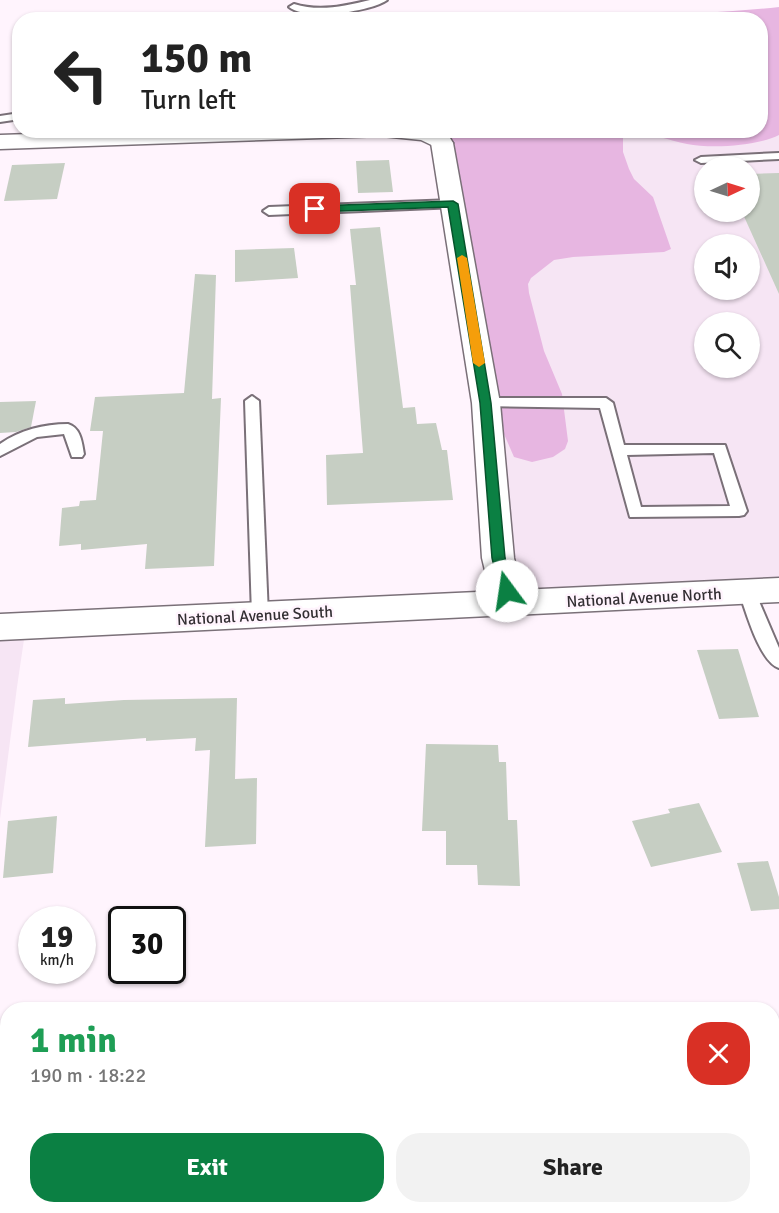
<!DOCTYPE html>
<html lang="en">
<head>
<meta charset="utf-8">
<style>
  body { margin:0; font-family:Signika,sans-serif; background:#f2f2f2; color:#222; height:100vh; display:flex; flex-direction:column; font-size:22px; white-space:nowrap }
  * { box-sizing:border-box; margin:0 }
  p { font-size:20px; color:#767676 }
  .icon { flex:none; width:33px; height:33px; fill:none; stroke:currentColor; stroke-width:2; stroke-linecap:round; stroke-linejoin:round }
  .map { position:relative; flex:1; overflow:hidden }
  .drawer { position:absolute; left:0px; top:1002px; width:780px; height:212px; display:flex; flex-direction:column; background:#fff; border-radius:24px 24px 0 0; box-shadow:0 2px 4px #0004 }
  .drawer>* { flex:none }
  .banner { position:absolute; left:12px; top:12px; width:756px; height:126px; border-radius:24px; box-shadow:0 2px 4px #0004; background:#fff; color:#222; overflow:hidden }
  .needle { width:39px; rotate:86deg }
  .fabs { position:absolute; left:694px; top:156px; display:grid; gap:12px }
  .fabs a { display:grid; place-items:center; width:66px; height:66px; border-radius:50%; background:#fff; box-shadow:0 2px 4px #0004; font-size:30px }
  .speed { position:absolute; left:18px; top:906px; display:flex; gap:12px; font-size:30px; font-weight:700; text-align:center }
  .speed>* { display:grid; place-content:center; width:78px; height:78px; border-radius:50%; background:#fff; box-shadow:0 2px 4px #0004; line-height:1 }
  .speed small { font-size:15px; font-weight:400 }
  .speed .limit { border:3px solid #111; border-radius:9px; background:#fff; color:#111 }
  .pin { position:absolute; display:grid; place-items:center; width:51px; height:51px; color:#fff; margin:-26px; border-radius:12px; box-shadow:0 3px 9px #0006 }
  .me { position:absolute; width:66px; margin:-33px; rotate:346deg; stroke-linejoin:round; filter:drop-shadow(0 0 4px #0008) }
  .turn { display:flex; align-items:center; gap:21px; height:126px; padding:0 30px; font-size:27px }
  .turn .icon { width:78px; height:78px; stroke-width:2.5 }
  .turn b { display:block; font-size:42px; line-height:51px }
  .round { display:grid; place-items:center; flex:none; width:63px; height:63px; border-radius:24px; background:#f2f2f2 }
  .head { display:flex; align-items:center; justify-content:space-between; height:102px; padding:0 30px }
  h1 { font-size:36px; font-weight:800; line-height:45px; color:#1e9e55 }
  .primary-button { display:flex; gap:12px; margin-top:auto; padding:12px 30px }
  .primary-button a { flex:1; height:69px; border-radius:24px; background:#0b8043; color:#fff; font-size:24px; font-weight:800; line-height:69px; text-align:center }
  .primary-button a+a { background:#f2f2f2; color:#222 }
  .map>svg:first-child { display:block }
  .built { fill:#f6e5f4; fill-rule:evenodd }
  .green { fill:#e7b6e1 }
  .building { fill:#c6cec3 }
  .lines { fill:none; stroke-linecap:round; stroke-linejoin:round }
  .lane-casing { stroke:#7a7078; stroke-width:4 }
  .street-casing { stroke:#7a7078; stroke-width:3 }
  .secondary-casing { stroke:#7a7078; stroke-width:3 }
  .lane { fill:#fff; fill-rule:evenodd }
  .street { fill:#fff; fill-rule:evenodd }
  .secondary { fill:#fff; fill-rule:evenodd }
  .route { fill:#0b8043; stroke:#07532c; stroke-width:1.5 }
  .slow { fill:#f59e0b }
  .labels { text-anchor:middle; stroke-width:5; stroke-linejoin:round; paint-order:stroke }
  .street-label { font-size:16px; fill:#322e32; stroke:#fff4fd }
</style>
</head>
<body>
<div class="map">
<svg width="779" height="1213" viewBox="0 0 779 1213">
  <rect width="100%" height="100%" fill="#fff4fd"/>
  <g class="built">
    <path d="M779,13V590L509,604L440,131L760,130V20ZM705,166H750V212H705ZM705,244H750V290H705ZM705,322H750V368H705Z"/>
    <polygon points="26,626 17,687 0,819 0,627"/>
    <polygon points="0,1124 7,1125 8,1206 680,1206 681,1213 0,1213"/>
  </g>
  <path class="green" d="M779,7V135C758,146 712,149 687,144C666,140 645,130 623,133V152L629,169L634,179L653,197L671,249L664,252L573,257L554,260L531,278L528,284L529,293L544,351L562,394L568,441L565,449L553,457L532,462L514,457L504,434L499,395L430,131L760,130V20L513,19C602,14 691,17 779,7Z"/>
  <g class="building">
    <polygon points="389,160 393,192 358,193 356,161"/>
    <polygon points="65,163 57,199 4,201 12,165"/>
    <polygon points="779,173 779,294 742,212 750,212 750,174"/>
    <polygon points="380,227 403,408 415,407 417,424 436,423 442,450 447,450 453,500 327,505 326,455 363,453 350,285 356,285 350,229"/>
    <polygon points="294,248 298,278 235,282 235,250"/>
    <polygon points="195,274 216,275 212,399 221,398 214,566 145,569 147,544 81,550 81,544 59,546 62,508 79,506 80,501 96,500 103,431 90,431 95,397 184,393"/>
    <polygon points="36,401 31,427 16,432 0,433 0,402"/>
    <polygon points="738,649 759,717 719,719 697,650"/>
    <polygon points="65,698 65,704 124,700 237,698 235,779 257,778 256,844 205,847 210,750 195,751 196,738 146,741 146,738 28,747 33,700"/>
    <polygon points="426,744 498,745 499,762 506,762 508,820 517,820 520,886 478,885 477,865 446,865 446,831 422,831"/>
    <polygon points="699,803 722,852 651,867 632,821 670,813 668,809"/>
    <polygon points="57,816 53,873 3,878 8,821"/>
    <polygon points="768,861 779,897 779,909 751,911 737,863"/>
  </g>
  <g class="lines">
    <g class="lane-casing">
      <g id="lane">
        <path d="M370,0H387C370,12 306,21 289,7L294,4C320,12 344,6 370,0Z"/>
        <polygon points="20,113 20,119 0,122 0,116"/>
        <polygon points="779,153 779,159 701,163 695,160 701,157"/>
        <polygon points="453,200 459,204 457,207 269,215 263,211 269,207"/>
        <polygon points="252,396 259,401 268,615 266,619 260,621 254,619 252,615 245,401"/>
        <path d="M486,398H606L613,403L624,445H725L747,511L744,515L739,516L630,517L600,408L481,406L479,403L481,400ZM714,453L730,506L641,507L627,455Z"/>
        <path d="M68,424C81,428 82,443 84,454L82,457H72L64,434L37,437L0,456V444C20,430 44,424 68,424Z"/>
        <path d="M747,586L753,588L755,592L779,648V668C759,661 746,611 739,592L741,588Z"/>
      </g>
    </g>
    <g class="street-casing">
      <g id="street">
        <polygon points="442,136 450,138 453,143 500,403 514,558 525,604 521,613 509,616 497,613 493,604 482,558 472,403 431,143 434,138"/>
        <rect x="772" y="1060" width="7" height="42"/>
        <polygon points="0,1102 8,1103 8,1147 0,1146"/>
        <polygon points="657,1206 703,1206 704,1213 658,1213"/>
      </g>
    </g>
    <g class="secondary-casing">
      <g id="secondary">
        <polygon points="149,130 437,130 453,143 450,148 442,150 421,140 382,136 0,149 0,135"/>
        <polygon points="779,578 779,602 0,640 0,614"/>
      </g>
    </g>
    <use href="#lane" class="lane"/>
    <use href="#street" class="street"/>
    <use href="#secondary" class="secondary"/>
  </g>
  <polygon class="route" points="453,201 458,204 491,403 505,558 513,591 507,596 500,591 492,558 480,403 448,207 315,212 310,209 315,206"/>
  <polygon class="slow" points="462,255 467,258 485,363 479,367 473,363 457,258"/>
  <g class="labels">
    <g class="street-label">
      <text transform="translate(644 597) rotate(-3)" y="6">National Avenue North</text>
      <text transform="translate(255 615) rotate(-3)" y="6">National Avenue South</text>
    </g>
  </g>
</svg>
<div class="fabs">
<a><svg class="needle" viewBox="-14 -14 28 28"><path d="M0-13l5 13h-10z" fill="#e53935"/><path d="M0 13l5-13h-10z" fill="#767676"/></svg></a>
<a><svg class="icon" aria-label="sound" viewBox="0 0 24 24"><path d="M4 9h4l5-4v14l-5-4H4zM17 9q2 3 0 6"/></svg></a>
<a><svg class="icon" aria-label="search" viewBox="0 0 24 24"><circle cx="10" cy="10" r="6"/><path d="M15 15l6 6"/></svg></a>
</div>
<div class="speed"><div>19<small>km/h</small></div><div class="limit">30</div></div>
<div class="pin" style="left:315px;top:209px;background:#d93025"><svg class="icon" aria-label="arrive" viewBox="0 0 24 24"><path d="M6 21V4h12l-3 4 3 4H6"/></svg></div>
<svg class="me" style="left:507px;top:591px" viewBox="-20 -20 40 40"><circle r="19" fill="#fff"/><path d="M0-13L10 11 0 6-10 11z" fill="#0b8043"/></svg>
<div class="banner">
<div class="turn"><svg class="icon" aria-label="left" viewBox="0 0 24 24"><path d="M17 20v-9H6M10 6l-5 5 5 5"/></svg><div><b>150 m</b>Turn left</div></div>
</div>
<section class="drawer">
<div class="head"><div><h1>1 min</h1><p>190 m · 18:22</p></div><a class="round" style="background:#d93025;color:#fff"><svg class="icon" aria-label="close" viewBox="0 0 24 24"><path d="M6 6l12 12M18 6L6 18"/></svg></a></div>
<div class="primary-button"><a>Exit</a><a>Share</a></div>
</section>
</div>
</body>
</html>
